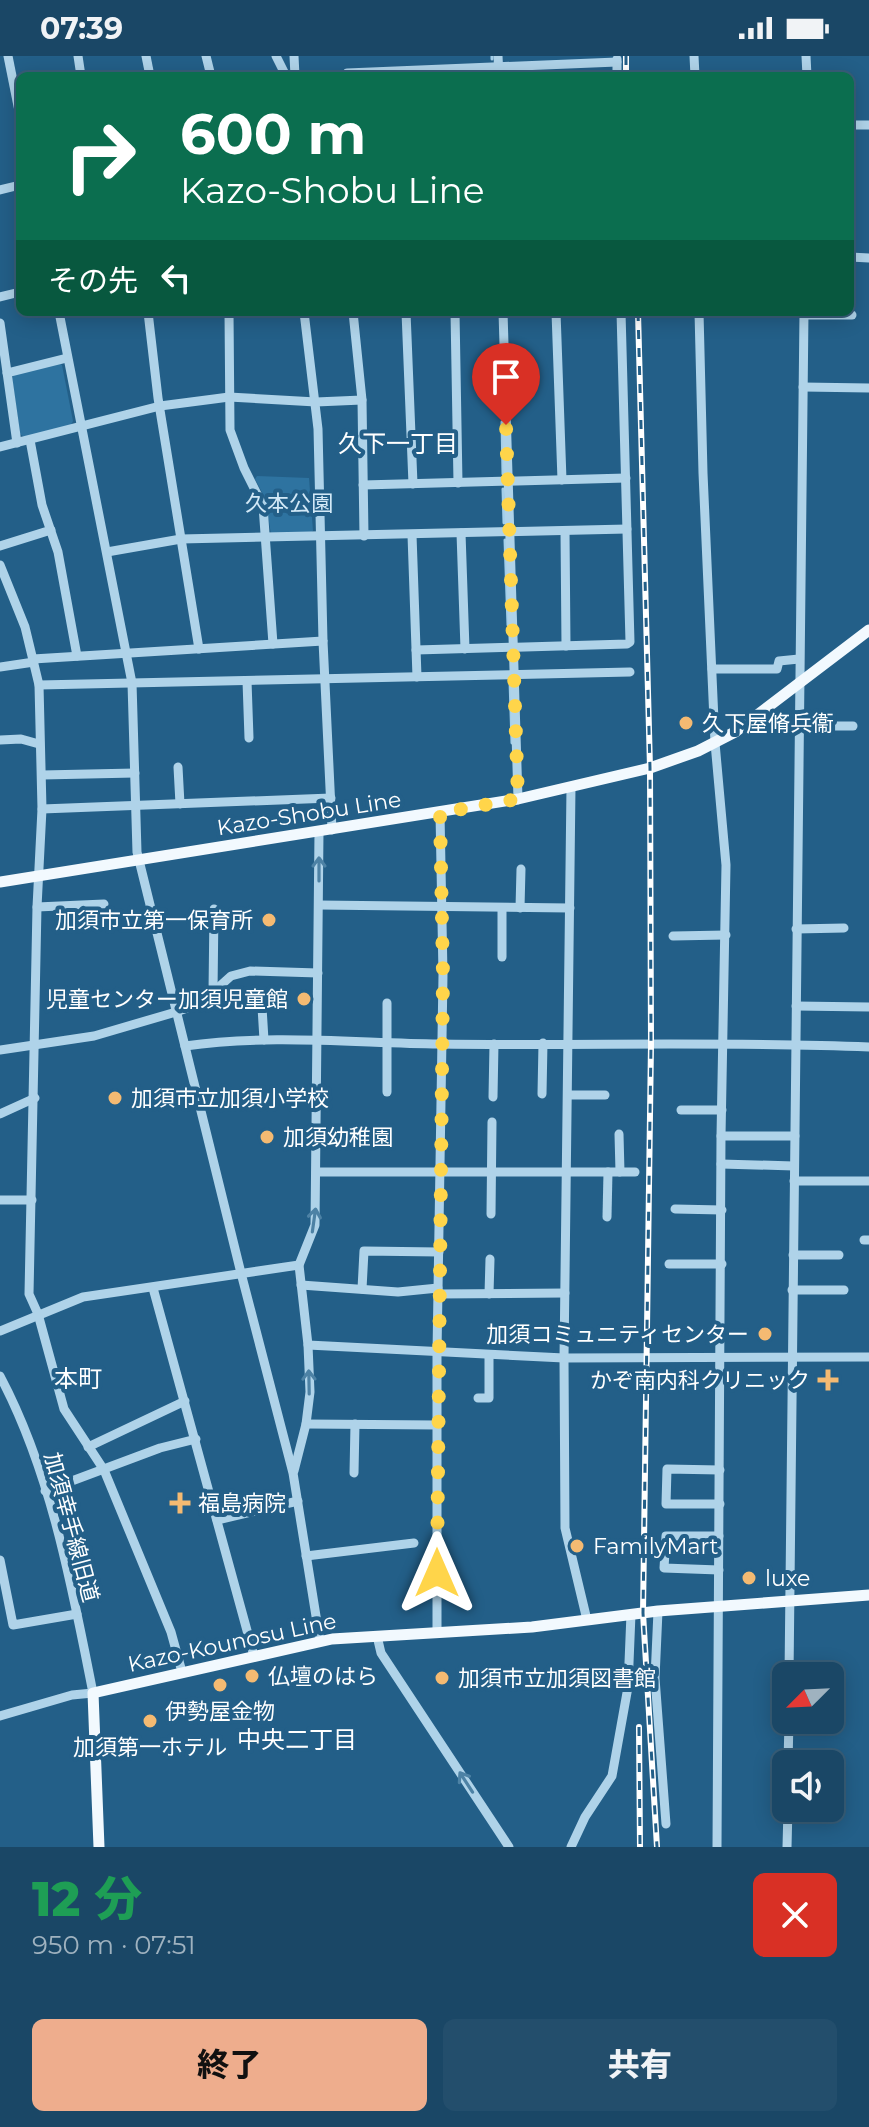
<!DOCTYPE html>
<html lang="ja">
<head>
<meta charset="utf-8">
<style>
  body { margin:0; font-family:Montserrat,"Noto Sans JP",sans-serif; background:#234e6c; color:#f1f3f6; height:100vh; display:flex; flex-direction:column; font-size:30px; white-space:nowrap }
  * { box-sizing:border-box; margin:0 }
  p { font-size:26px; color:#9fb2bf }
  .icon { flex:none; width:44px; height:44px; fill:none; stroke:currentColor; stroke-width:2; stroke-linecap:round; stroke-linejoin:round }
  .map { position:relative; height:1791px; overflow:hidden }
  .drawer { display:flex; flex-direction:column; background:#1a4766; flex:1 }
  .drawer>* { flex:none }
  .hud { position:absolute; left:16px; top:16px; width:838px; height:244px; border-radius:12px; box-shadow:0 4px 20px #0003,0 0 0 2px #385f7a; background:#0b6e4f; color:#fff; overflow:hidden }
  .needle { width:52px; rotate:246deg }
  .buttons { position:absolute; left:772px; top:1606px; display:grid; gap:16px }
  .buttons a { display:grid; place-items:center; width:72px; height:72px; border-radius:12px; background:#1a4766; box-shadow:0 4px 20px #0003,0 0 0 2px #385f7a; font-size:40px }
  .pin { position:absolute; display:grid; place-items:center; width:68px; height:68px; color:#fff; margin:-82px -34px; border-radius:50% 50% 50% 0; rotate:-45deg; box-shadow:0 0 8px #0007 }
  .pin .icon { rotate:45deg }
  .me { position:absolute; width:88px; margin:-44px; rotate:0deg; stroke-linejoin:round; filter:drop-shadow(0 0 6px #0008) }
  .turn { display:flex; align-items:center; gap:28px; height:168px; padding:0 32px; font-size:36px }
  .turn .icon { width:104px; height:104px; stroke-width:2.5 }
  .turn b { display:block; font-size:56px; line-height:68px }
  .then { display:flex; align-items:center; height:76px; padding:0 32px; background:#0003; gap:16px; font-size:30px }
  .round { display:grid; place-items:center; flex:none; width:84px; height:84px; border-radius:12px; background:#234e6c }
  .summary { display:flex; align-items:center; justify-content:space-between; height:136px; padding:0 32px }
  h1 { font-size:48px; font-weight:800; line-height:60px; color:#1e9e55 }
  .cta { display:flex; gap:16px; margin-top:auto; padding:16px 32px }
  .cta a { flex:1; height:92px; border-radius:12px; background:#eead8d; color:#111; font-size:32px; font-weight:800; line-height:92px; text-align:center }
  .cta a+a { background:#234e6c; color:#f1f3f6 }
  .status { display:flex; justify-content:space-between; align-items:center; height:56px; padding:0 40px; background:#1a4766; direction:ltr }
  .status svg { height:22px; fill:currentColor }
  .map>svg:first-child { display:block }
  .green { fill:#2e73a0 }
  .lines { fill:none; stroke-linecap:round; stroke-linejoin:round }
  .stream { stroke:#a3cfea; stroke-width:3 }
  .minor { stroke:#afd3e9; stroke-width:9 }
  .major { stroke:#f2f9fe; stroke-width:11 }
  .rail-casing { stroke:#fff; stroke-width:6 }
  .rail { stroke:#235f88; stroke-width:3; stroke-dasharray:9; stroke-linecap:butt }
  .oneway { stroke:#4d82a5 }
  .route { stroke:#ffd54a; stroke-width:14; stroke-dasharray:0 25.2 }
  .poi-dot { fill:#f4ba72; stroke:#235f88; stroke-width:3 }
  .labels { text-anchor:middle; stroke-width:8; stroke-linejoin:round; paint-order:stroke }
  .park-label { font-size:22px; fill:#d3e9f7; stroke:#235f88 }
  .poi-label { font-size:22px; fill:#fff; stroke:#235f88; text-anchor:start }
  .street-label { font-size:22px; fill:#fff; stroke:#235f88 }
  .neighbourhood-label { font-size:24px; fill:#fff; stroke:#235f88 }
</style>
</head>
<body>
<div class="status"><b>07:39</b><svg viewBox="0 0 49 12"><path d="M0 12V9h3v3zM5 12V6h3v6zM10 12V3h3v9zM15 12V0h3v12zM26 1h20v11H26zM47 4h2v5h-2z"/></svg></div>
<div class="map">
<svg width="869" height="1791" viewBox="0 0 869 1791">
  <rect width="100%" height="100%" fill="#235f88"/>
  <g class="green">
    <polygon points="59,307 62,309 73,365 71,369 24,381 20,378 12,322 14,319"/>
    <polygon points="257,420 309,422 313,475 310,477 271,478 265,442 255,423"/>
  </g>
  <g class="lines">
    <g class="stream">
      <polyline points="492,0 492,3"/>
      <polyline points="502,366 503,418"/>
      <polyline points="503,433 504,467"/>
      <polyline points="505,484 508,569"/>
      <polyline points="510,625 512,687"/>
    </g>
    <g class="minor">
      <polyline points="8,0 20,60"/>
      <polyline points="78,0 81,20"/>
      <polyline points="146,0 150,20"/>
      <polyline points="206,0 211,20"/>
      <polyline points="276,0 286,20"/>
      <polyline points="294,0 295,20"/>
      <polyline points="498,0 499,20"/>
      <polyline points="694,0 695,20"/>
      <polyline points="806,0 807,20"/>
      <polyline points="617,3 617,20"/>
      <polyline points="345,20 347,17 617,6"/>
      <polyline points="850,69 869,69"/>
      <polyline points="0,134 20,129"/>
      <polyline points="850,201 869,202"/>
      <polyline points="0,241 20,236"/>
      <polyline points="59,256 132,627 137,796 241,1217 293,1417 320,1585"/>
      <polyline points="148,256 158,342 199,593"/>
      <polyline points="229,256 230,374 244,412 263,450 273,588"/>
      <polyline points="304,256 318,373 323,585 332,774"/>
      <polyline points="353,256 362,344 364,480"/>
      <polyline points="406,256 413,428"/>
      <polyline points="455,256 458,427"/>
      <polyline points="503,256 518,743"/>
      <polyline points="556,256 562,424"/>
      <polyline points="699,256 703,417 715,687 726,809 721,1080 717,1791"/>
      <polyline points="804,259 852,259"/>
      <polyline points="0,267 17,387"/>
      <polyline points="7,317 67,302"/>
      <polyline points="803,331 869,332"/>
      <polyline points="30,384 42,449 58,496 77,600"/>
      <polyline points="0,391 160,350 214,343 229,341 316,346 362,344"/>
      <polyline points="363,429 626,422"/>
      <polyline points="565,475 566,590"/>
      <polyline points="461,477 465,593"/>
      <polyline points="412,479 417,621"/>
      <polyline points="0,490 51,474"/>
      <polyline points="107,496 181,483 627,473"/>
      <polyline points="0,509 25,571 39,629 42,753 37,851 29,1238 38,1258 64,1353 104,1414 171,1576 182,1616"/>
      <polyline points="416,594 627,588 630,586 621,256"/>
      <polyline points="33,603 323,585"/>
      <polyline points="0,611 34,606"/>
      <polyline points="712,613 777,613 779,605 799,603"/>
      <polyline points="247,625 249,682"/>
      <polyline points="39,629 630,616"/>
      <polyline points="798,670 853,670"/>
      <polyline points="0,684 21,683 39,688"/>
      <polyline points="178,711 180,748"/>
      <polyline points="42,719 135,717"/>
      <polyline points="571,731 564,1302 565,1472 587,1564"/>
      <polyline points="42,753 331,742"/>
      <polyline points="319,849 570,852"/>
      <polyline points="37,851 104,848"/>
      <polyline points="502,852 502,901"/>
      <polyline points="520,852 521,813"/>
      <polyline points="796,873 844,872"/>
      <polyline points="673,880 726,879"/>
      <polyline points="213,936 214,853"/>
      <polyline points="796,950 869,951"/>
      <polyline points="262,951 264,984"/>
      <path d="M185,990C269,978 355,987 439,988C582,990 726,985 869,991"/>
      <polyline points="0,994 94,980 176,956 201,947 231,920 250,915 318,917"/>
      <polyline points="387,1036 387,947"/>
      <polyline points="542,1038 543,987"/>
      <polyline points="569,1039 605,1039"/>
      <polyline points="493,1041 494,988"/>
      <polyline points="681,1054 722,1054"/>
      <polyline points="0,1058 35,1042"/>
      <polyline points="619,1078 620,1116"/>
      <polyline points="721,1080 795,1080"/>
      <polyline points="721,1108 794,1110"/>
      <polyline points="316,1116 635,1116"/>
      <polyline points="794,1125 869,1125"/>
      <polyline points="0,1144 32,1144"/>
      <polyline points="675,1153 722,1154"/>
      <polyline points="491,1158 492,1066"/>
      <polyline points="607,1161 608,1116"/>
      <polyline points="864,1184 869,1184"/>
      <polyline points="793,1199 839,1199"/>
      <polyline points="669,1208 722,1208"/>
      <polyline points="301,1229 398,1236 438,1232"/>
      <polyline points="153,1232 254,1600"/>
      <polyline points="362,1233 364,1195 439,1196"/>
      <polyline points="792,1234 844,1234"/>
      <polyline points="438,1238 565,1237"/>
      <polyline points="489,1238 490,1203"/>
      <polyline points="0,1275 83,1241 299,1209"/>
      <polyline points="308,1289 564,1302 869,1301"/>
      <path d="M0,1320C51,1416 72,1531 93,1637L72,1639L0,1660"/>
      <polyline points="478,1342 489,1342 489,1299"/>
      <polyline points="306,1368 437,1369"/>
      <polyline points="88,1391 185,1345"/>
      <polyline points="294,1415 306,1368 310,1336 308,1289 299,1209 315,1169 319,776"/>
      <polyline points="354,1417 355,1368"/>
      <polyline points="45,1435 160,1392 196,1383"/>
      <polyline points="720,1448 666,1448 667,1413 720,1414"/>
      <polyline points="217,1464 298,1445"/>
      <polyline points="306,1500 414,1487"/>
      <polyline points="0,1504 13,1569 77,1558"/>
      <polyline points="719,1514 664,1512 666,1480 719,1480"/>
      <polyline points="658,1555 655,1622 666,1768"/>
      <polyline points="437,1576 437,1297 443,919 440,757"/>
      <polyline points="377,1580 381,1597 509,1791"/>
      <polyline points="789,1620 804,256"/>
      <polyline points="788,1708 789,1664"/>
      <polyline points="571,1791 585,1761 612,1720 628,1631 631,1558"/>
      <polyline points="787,1791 788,1752"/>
    </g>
    <g class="major">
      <polyline points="0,826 518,743 650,712 698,695 735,676 869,574"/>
      <polyline points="99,1791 93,1637 332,1583 532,1571 658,1555 869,1539"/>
    </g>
    <g class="rail-casing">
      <g id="rail">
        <polyline points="626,0 626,20"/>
        <polyline points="638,256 650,712 651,988 643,1557 657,1791"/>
        <polyline points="639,1671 640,1791"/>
      </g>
    </g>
    <use href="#rail" class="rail"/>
  </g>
  <defs><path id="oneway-shaft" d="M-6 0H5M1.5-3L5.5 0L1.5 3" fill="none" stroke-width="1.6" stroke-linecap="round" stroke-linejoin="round" transform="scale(2)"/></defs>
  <g class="oneway">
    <use href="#oneway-shaft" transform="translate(319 813) rotate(-90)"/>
    <use href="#oneway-shaft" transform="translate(314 1164) rotate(-82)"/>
    <use href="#oneway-shaft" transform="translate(309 1326) rotate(-91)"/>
    <use href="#oneway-shaft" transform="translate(466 1726) rotate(-123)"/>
  </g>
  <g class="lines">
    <polyline class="route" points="437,1517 443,919 440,757 518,743 506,369"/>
  </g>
  <g class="poi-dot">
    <circle cx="686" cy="667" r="8"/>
    <circle cx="269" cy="864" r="8"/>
    <circle cx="304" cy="943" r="8"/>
    <circle cx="115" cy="1042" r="8"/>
    <circle cx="267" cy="1081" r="8"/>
    <circle cx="765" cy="1278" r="8"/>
    <path d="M824 1312h8v8h8v8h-8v8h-8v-8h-8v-8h8z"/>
    <path d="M176 1435h8v8h8v8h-8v8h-8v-8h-8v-8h8z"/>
    <circle cx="577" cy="1490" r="8"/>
    <circle cx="749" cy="1522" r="8"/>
    <circle cx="252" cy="1620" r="8"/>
    <circle cx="442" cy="1622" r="8"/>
    <circle cx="220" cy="1629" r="8"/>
    <circle cx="150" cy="1665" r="8"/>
  </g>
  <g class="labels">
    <g class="park-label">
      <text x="289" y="455">久本公園</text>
    </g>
    <g class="poi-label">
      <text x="702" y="675">久下屋脩兵衞</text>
      <text x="253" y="872" text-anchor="end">加須市立第一保育所</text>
      <text x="288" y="951" text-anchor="end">児童センター加須児童館</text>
      <text x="131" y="1050">加須市立加須小学校</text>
      <text x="283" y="1089">加須幼稚園</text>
      <text x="749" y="1286" text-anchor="end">加須コミュニティセンター</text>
      <text x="810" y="1332" text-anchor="end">かぞ南内科クリニック</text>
      <text x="198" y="1455">福島病院</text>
      <text x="593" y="1498">FamilyMart</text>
      <text x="765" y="1530">luxe</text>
      <text x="268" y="1628">仏壇のはら</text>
      <text x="458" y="1630">加須市立加須図書館</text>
      <text x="220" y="1663" text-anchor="middle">伊勢屋金物</text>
      <text x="150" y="1699" text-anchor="middle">加須第一ホテル</text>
    </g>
    <g class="street-label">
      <text transform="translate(309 757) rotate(-9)" y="8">Kazo-Shobu Line</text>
      <text transform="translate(72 1471) rotate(75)" y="8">加須幸手線旧道</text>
      <text transform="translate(232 1586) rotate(-12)" y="8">Kazo-Kounosu Line</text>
    </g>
    <g class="neighbourhood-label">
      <text x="398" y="396">久下一丁目</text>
      <text x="78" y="1331">本町</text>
      <text x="297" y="1692">中央二丁目</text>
    </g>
  </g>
</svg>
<div class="buttons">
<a><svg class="needle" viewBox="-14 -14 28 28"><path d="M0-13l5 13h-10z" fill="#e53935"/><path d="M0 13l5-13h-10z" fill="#9fb2bf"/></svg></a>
<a><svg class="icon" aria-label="sound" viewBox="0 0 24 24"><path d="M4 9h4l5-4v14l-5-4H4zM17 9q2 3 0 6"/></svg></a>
</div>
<div class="pin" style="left:506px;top:369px;background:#d93025"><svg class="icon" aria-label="arrive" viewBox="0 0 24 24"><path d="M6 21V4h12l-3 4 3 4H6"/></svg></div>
<svg class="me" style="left:437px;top:1517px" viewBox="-20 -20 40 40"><path d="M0-17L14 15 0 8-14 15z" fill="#ffd54a" stroke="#fff" stroke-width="4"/></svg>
<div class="hud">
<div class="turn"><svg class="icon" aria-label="right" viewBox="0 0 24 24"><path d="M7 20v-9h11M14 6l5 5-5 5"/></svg><div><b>600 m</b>Kazo-Shobu Line</div></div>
<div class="then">その先<svg class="icon" aria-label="left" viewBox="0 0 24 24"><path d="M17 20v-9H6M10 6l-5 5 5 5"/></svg></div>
</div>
</div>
<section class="drawer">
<div class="summary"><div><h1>12 分</h1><p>950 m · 07:51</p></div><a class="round" style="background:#d93025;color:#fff"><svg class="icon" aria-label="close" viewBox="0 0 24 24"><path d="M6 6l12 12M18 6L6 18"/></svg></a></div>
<div class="cta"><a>終了</a><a>共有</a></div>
</section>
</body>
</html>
